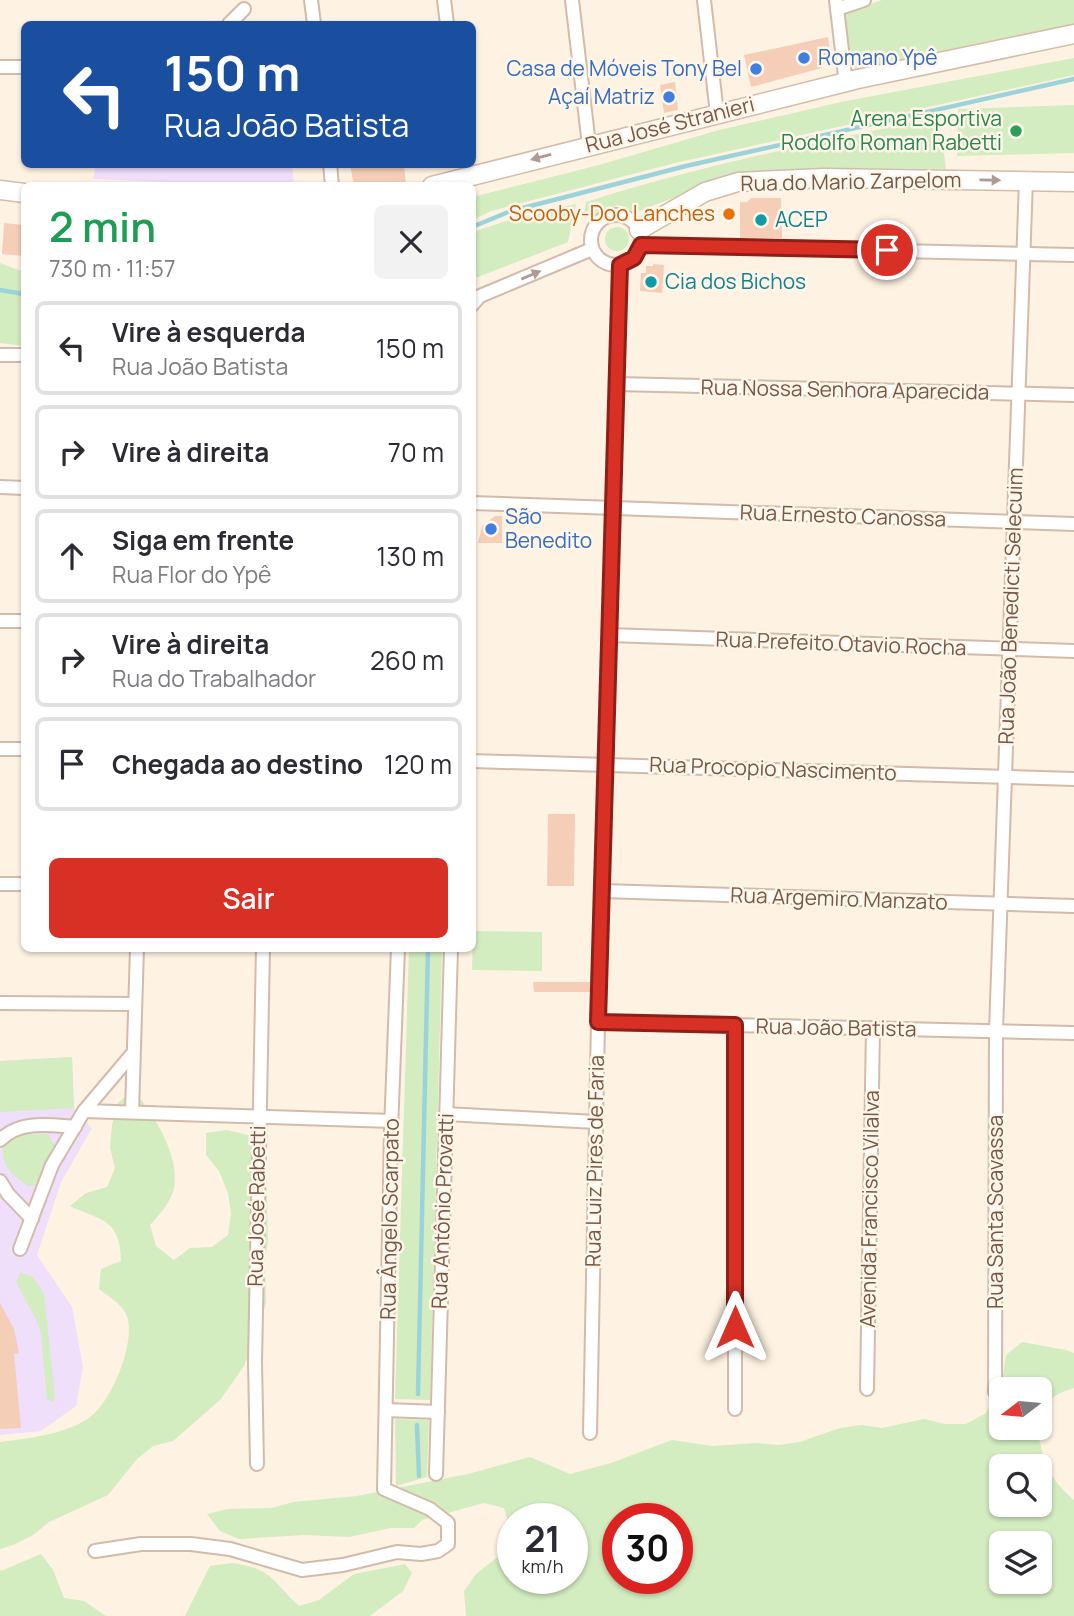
<!DOCTYPE html>
<html lang="pt">
<head>
<meta charset="utf-8">
<style>
  body { margin:0; font-family:Manrope,sans-serif; background:#f2f2f3; color:#2b2b33; height:100vh; display:flex; flex-direction:column; font-size:26px; white-space:nowrap }
  * { box-sizing:border-box; margin:0 }
  p { font-size:23px; color:#7c7c81 }
  .icon { flex:none; width:38px; height:38px; fill:none; stroke:currentColor; stroke-width:2; stroke-linecap:round; stroke-linejoin:round }
  .map { position:relative; flex:1; overflow:hidden }
  .drawer { position:absolute; left:21px; top:182px; width:455px; height:770px; display:flex; flex-direction:column; background:#fff; border-radius:10px; box-shadow:0 2px 5px #0004 }
  .drawer>* { flex:none }
  .banner { position:absolute; left:21px; top:21px; width:455px; height:147px; border-radius:10px; box-shadow:0 2px 5px #0004; background:#1a4fa0; color:#fff; overflow:hidden }
  .needle { width:46px; rotate:254deg }
  .controls { position:absolute; left:989px; top:1377px; display:grid; gap:14px }
  .controls a { display:grid; place-items:center; width:63px; height:63px; border-radius:10px; background:#fff; box-shadow:0 2px 5px #0004; font-size:35px }
  .speed { position:absolute; left:497px; top:1503px; display:flex; gap:14px; font-size:35px; font-weight:700; text-align:center }
  .speed>* { display:grid; place-content:center; width:91px; height:91px; border-radius:50%; background:#fff; box-shadow:0 2px 5px #0004; line-height:1 }
  .speed small { font-size:18px; font-weight:400 }
  .speed .limit { border:10px solid #d22; background:#fff; color:#111 }
  .pin { position:absolute; display:grid; place-items:center; width:60px; height:60px; color:#fff; margin:-30px; border:4px solid #fff; border-radius:50%; box-shadow:0 2px 7px #0007 }
  .me { position:absolute; width:77px; margin:-38px; rotate:0deg; stroke-linejoin:round; filter:drop-shadow(0 0 5px #0008) }
  .turn { display:flex; align-items:center; gap:24px; height:147px; padding:0 28px; font-size:32px }
  .turn .icon { width:91px; height:91px; stroke-width:2.5 }
  .turn b { display:block; font-size:49px; line-height:60px }
  .round { display:grid; place-items:center; flex:none; width:74px; height:74px; border-radius:10px; background:#f2f2f3 }
  .headline { display:flex; align-items:center; justify-content:space-between; height:119px; padding:0 28px }
  h1 { font-size:42px; font-weight:600; line-height:52px; color:#1e9e55 }
  .button { display:flex; gap:14px; margin-top:auto; padding:14px 28px }
  .button a { flex:1; height:80px; border-radius:10px; background:#d93025; color:#fff; font-size:28px; font-weight:600; line-height:80px; text-align:center }
  ul { padding:0; list-style:none }
  li { display:flex; align-items:center; gap:21px; height:94px; margin:0 14px 10px; padding:0 14px; border:4px solid #e1e1e2; border-radius:10px }
  li div { flex:1 }
  li b { display:block; font-size:26px }
  li em { font-style:normal }
  .map>svg:first-child { display:block }
  .education { fill:#efdffa }
  .green { fill:#d3ecc0; fill-rule:evenodd }
  .lines { fill:none; stroke-linecap:round; stroke-linejoin:round }
  .stream { stroke:#9bd3db; stroke-width:4.5 }
  .building { fill:#f5ceb8 }
  .street-casing { stroke:#d2bbab; stroke-width:16 }
  .secondary-casing { stroke:#d5bba8; stroke-width:21 }
  .street { stroke:#fff; stroke-width:12 }
  .secondary { stroke:#fff; stroke-width:18 }
  .oneway { fill:#ad9a91 }
  .route-casing { stroke:#8d1f18; stroke-width:18 }
  .route { stroke:#d93025; stroke-width:12 }
  .shop-dot { fill:#3f7fe0; stroke:#fff6ea; stroke-width:2.5 }
  .leisure-dot { fill:#2e9e5b; stroke:#fff6ea; stroke-width:2.5 }
  .food-dot { fill:#e8710a; stroke:#fff6ea; stroke-width:2.5 }
  .culture-dot { fill:#0f9aa8; stroke:#fff6ea; stroke-width:2.5 }
  .labels { text-anchor:middle; stroke-width:5; stroke-linejoin:round; paint-order:stroke }
  .shop-label { font-size:21px; fill:#366cbe; stroke:#fff6ea; text-anchor:start }
  .leisure-label { font-size:21px; fill:#27864d; stroke:#fff6ea; text-anchor:end }
  .street-label { font-size:21px; fill:#775747; stroke:#fff6ea }
  .food-label { font-size:21px; fill:#c56008; stroke:#fff6ea; text-anchor:end }
  .culture-label { font-size:21px; fill:#0d838f; stroke:#fff6ea; text-anchor:start }
</style>
</head>
<body>
<div class="map">
<svg width="1074" height="1616" viewBox="0 0 1074 1616">
  <rect width="100%" height="100%" fill="#fef2e2"/>
  <g class="education">
    <polygon points="292,164 294,185 233,185 93,179 96,165"/>
    <polygon points="72,1057 74,1108 92,1128 61,1182 37,1255 72,1307 83,1367 76,1406 41,1431 0,1435 0,1061"/>
  </g>
  <g class="green">
    <polygon points="882,0 1074,0 1074,27 857,75 839,15"/>
    <polygon points="1074,58 1074,75 675,163 491,211 473,220 473,197 599,165 719,130 841,102"/>
    <polygon points="1074,105 1074,153 957,156 958,109"/>
    <path d="M939,117L946,169L818,168L747,173L708,185L636,212L618,205L583,218L586,202C701,165 820,142 939,117Z"/>
    <polygon points="576,204 568,242 473,279 473,232 510,220"/>
    <circle cx="617" cy="239" r="12"/>
    <polygon points="0,263 24,272 24,346 0,343"/>
    <polygon points="473,931 542,932 542,971 472,970"/>
    <polygon points="409,949 442,949 430,1400 395,1399"/>
    <polygon points="72,1057 74,1108 0,1112 0,1061"/>
    <path d="M133,1089C153,1114 180,1154 174,1188C171,1202 159,1215 150,1225L156,1246L174,1260L190,1248L212,1247L228,1235L231,1214L228,1193L219,1171L206,1155V1133L227,1130L248,1135L259,1154L264,1175L267,1196L268,1240L265,1261L266,1304L244,1366L220,1400L173,1441L153,1446L137,1459L108,1495L49,1522L33,1535L13,1545L0,1549V1442C30,1438 63,1435 89,1418C111,1403 134,1346 128,1320C126,1306 109,1297 99,1289L101,1269L121,1261C120,1220 104,1221 70,1206L86,1193L107,1187L115,1168L110,1148L112,1125L117,1104Z"/>
    <path d="M48,1134L55,1146L40,1181L37,1185L28,1186C14,1177 0,1165 3,1146L16,1135Z"/>
    <polygon points="20,1273 32,1276 44,1293 55,1398 52,1402 47,1399 41,1334 37,1321 16,1282"/>
    <path d="M1022,1342L1066,1350L1074,1353V1388C1057,1393 1044,1400 1040,1417V1390H1001V1428H1037C1043,1461 1048,1478 1074,1500V1616H466L464,1591L476,1574L508,1549L510,1529L504,1508L484,1503L422,1520L414,1528H391L349,1537L304,1535L239,1539L220,1531L207,1514L228,1509L272,1508L293,1502L357,1496L468,1474L530,1457L570,1474L611,1463L672,1440L712,1446L756,1443L778,1445L800,1442L840,1428L862,1425L882,1428L924,1419L945,1424H966L986,1413L1003,1375L1006,1355ZM1001,1466H1040V1505H1001ZM513,1519H572V1578H513ZM618,1519H677V1578H618ZM1001,1544H1040V1582H1001Z"/>
    <polygon points="395,1419 429,1420 427,1477 396,1486"/>
    <polygon points="41,1554 53,1570 64,1598 84,1601 106,1616 0,1616 0,1569 1,1571"/>
    <path d="M232,1563C273,1569 271,1580 299,1606L319,1600L354,1574L405,1564L412,1573L403,1591L370,1616H185L210,1566Z"/>
  </g>
  <g class="lines">
    <g class="stream">
      <polyline points="472,227 511,211 686,166 1074,79"/>
      <polyline points="0,290 24,294"/>
      <polyline points="418,1394 428,948"/>
      <polyline points="417,1425 419,1476"/>
    </g>
  </g>
  <g class="building">
    <polygon points="828,37 830,50 822,68 751,87 744,55"/>
    <polygon points="675,82 678,110 664,113 660,85"/>
    <polygon points="350,164 404,164 406,185 357,186 353,181"/>
    <polygon points="751,198 781,198 782,238 740,238 740,202 747,202"/>
    <polygon points="4,223 24,225 24,256 2,254"/>
    <polygon points="653,264 664,265 662,293 640,291 641,273 646,273 646,266 653,266"/>
    <polygon points="495,516 502,516 502,543 478,543 482,526"/>
    <polygon points="548,814 575,814 574,886 547,886"/>
    <polygon points="533,982 590,982 590,992 534,992"/>
    <polygon points="0,1303 14,1329 19,1353 14,1354 21,1428 0,1429"/>
  </g>
  <g class="lines">
    <g class="street-casing">
      <g id="street">
        <polyline points="311,0 314,24"/>
        <polyline points="444,0 447,24"/>
        <polyline points="572,0 589,145"/>
        <polyline points="704,0 717,114"/>
        <polyline points="836,0 846,84"/>
        <polyline points="837,9 864,0"/>
        <polyline points="229,24 244,9"/>
        <polyline points="0,67 24,67"/>
        <polyline points="330,164 332,186"/>
        <circle cx="616" cy="240" r="25"/>
        <polyline points="641,245 1074,255"/>
        <polyline points="472,305 480,296 592,249"/>
        <polyline points="0,355 24,355"/>
        <polyline points="616,384 1074,395"/>
        <polyline points="0,487 24,488"/>
        <polyline points="472,503 1074,524"/>
        <polyline points="0,621 24,621"/>
        <polyline points="609,635 1074,651"/>
        <polyline points="0,749 24,749"/>
        <polyline points="472,761 1074,779"/>
        <polyline points="0,884 24,884"/>
        <polyline points="603,891 1074,906"/>
        <polyline points="0,1003 135,1004"/>
        <polyline points="598,1022 1074,1033"/>
        <polyline points="84,1111 392,1121"/>
        <polyline points="132,1112 137,948"/>
        <polyline points="446,1114 596,1122"/>
        <path d="M0,1140C20,1120 49,1125 75,1127"/>
        <polyline points="0,1181 8,1194 32,1219"/>
        <polyline points="20,1249 52,1165 84,1111 133,1053"/>
        <polyline points="867,1389 873,1028"/>
        <polyline points="995,1392 996,1031 1026,180"/>
        <polyline points="735,1409 735,1025"/>
        <polyline points="386,1410 438,1412"/>
        <polyline points="590,1433 598,1022 620,265"/>
        <polyline points="257,1464 255,1362 263,948"/>
        <polyline points="436,1474 451,948"/>
        <polyline points="95,1551 141,1544 191,1544 230,1549 302,1570 343,1565 397,1552 421,1554 438,1551 448,1544 448,1523 430,1509 384,1489 391,1130 398,948"/>
      </g>
    </g>
    <g class="secondary-casing">
      <g id="secondary">
        <polyline points="432,186 858,79 1074,34"/>
        <polyline points="0,190 24,193"/>
        <polyline points="639,230 705,192 738,182 824,178 1074,182"/>
      </g>
    </g>
    <use href="#street" class="street"/>
    <use href="#secondary" class="secondary"/>
  </g>
  <defs><path id="oneway-solid" d="M-6-.8H1V-3.2L6.5 0L1 3.2V.8H-6Z" transform="scale(1.75)"/></defs>
  <g class="oneway">
    <use href="#oneway-solid" transform="translate(541 157) rotate(165)"/>
    <use href="#oneway-solid" transform="translate(990 180) rotate(1)"/>
    <use href="#oneway-solid" transform="translate(531 275) rotate(-23)"/>
  </g>
  <g class="lines">
    <g class="route-casing">
      <polyline id="route" points="735,1327 735,1025 598,1022 620,265 634,258 641,245 887,250"/>
    </g>
    <use href="#route" class="route"/>
  </g>
  <g class="shop-dot">
    <circle cx="804" cy="58" r="7"/>
    <circle cx="756" cy="69" r="7"/>
    <circle cx="669" cy="97" r="7"/>
    <circle cx="491" cy="529" r="7"/>
  </g>
  <circle class="leisure-dot" cx="1016" cy="131" r="7"/>
  <circle class="food-dot" cx="729" cy="214" r="7"/>
  <g class="culture-dot">
    <circle cx="761" cy="220" r="7"/>
    <circle cx="651" cy="282" r="7"/>
  </g>
  <g class="labels">
    <g class="shop-label">
      <text x="818" y="65">Romano Ypê</text>
      <text x="742" y="76" text-anchor="end">Casa de Móveis Tony Bel</text>
      <text x="655" y="104" text-anchor="end">Açaí Matriz</text>
      <text x="505" y="524">São<tspan x="505" dy="24">Benedito</tspan></text>
    </g>
    <g class="leisure-label">
      <text x="1002" y="126">Arena Esportiva<tspan x="1002" dy="24">Rodolfo Roman Rabetti</tspan></text>
    </g>
    <g class="street-label">
      <text transform="translate(670 125) rotate(-14)" y="7">Rua José Stranieri</text>
      <text transform="translate(851 182) rotate(-1)" y="7">Rua do Mario Zarpelom</text>
      <text transform="translate(845 390) rotate(1)" y="7">Rua Nossa Senhora Aparecida</text>
      <text transform="translate(843 516) rotate(2)" y="7">Rua Ernesto Canossa</text>
      <text transform="translate(1011 606) rotate(-88)" y="7">Rua João Benedicti Selecuim</text>
      <text transform="translate(841 644) rotate(2)" y="7">Rua Prefeito Otavio Rocha</text>
      <text transform="translate(773 769) rotate(2)" y="7">Rua Procopio Nascimento</text>
      <text transform="translate(839 899) rotate(2)" y="7">Rua Argemiro Manzato</text>
      <text transform="translate(836 1028) rotate(1)" y="7">Rua João Batista</text>
      <text transform="translate(595 1161) rotate(-89)" y="7">Rua Luiz Pires de Faria</text>
      <text transform="translate(257 1206) rotate(-89)" y="7">Rua José Rabetti</text>
      <text transform="translate(870 1209) rotate(-89)" y="7">Avenida Francisco Vilalva</text>
      <text transform="translate(443 1211) rotate(-88)" y="7">Rua Antônio Provatti</text>
      <text transform="translate(996 1212) rotate(-90)" y="7">Rua Santa Scavassa</text>
      <text transform="translate(390 1219) rotate(-89)" y="7">Rua Ângelo Scarpato</text>
    </g>
    <g class="food-label">
      <text x="715" y="221">Scooby-Doo Lanches</text>
    </g>
    <g class="culture-label">
      <text x="775" y="227">ACEP</text>
      <text x="665" y="289">Cia dos Bichos</text>
    </g>
  </g>
</svg>
<div class="controls">
<a><svg class="needle" viewBox="-14 -14 28 28"><path d="M0-13l5 13h-10z" fill="#e53935"/><path d="M0 13l5-13h-10z" fill="#7c7c81"/></svg></a>
<a><svg class="icon" aria-label="search" viewBox="0 0 24 24"><circle cx="10" cy="10" r="6"/><path d="M15 15l6 6"/></svg></a>
<a><svg class="icon" aria-label="layers" viewBox="0 0 24 24"><path d="M12 4l9 5-9 5-9-5zM3 14l9 5 9-5"/></svg></a>
</div>
<div class="speed"><div>21<small>km/h</small></div><div class="limit">30</div></div>
<div class="pin" style="left:887px;top:250px;background:#d93025"><svg class="icon" aria-label="arrive" viewBox="0 0 24 24"><path d="M6 21V4h12l-3 4 3 4H6"/></svg></div>
<svg class="me" style="left:735px;top:1327px" viewBox="-20 -20 40 40"><path d="M0-17L14 15 0 8-14 15z" fill="#d93025" stroke="#fff" stroke-width="4"/></svg>
<div class="banner">
<div class="turn"><svg class="icon" aria-label="left" viewBox="0 0 24 24"><path d="M17 20v-9H6M10 6l-5 5 5 5"/></svg><div><b>150 m</b>Rua João Batista</div></div>
</div>
<section class="drawer">
<div class="headline"><div><h1>2 min</h1><p>730 m · 11:57</p></div><a class="round"><svg class="icon" aria-label="close" viewBox="0 0 24 24"><path d="M6 6l12 12M18 6L6 18"/></svg></a></div>
<ul>
<li><svg class="icon" aria-label="left" viewBox="0 0 24 24"><path d="M17 20v-9H6M10 6l-5 5 5 5"/></svg><div><b>Vire à esquerda</b><p>Rua João Batista</p></div><em>150 m</em></li>
<li><svg class="icon" aria-label="right" viewBox="0 0 24 24"><path d="M7 20v-9h11M14 6l5 5-5 5"/></svg><div><b>Vire à direita</b></div><em>70 m</em></li>
<li><svg class="icon" aria-label="ahead" viewBox="0 0 24 24"><path d="M12 20V5M6 11l6-6 6 6"/></svg><div><b>Siga em frente</b><p>Rua Flor do Ypê</p></div><em>130 m</em></li>
<li><svg class="icon" aria-label="right" viewBox="0 0 24 24"><path d="M7 20v-9h11M14 6l5 5-5 5"/></svg><div><b>Vire à direita</b><p>Rua do Trabalhador</p></div><em>260 m</em></li>
<li><svg class="icon" aria-label="arrive" viewBox="0 0 24 24"><path d="M6 21V4h12l-3 4 3 4H6"/></svg><div><b>Chegada ao destino</b></div><em>120 m</em></li>
</ul>
<div class="button"><a>Sair</a></div>
</section>
</div>
</body>
</html>
